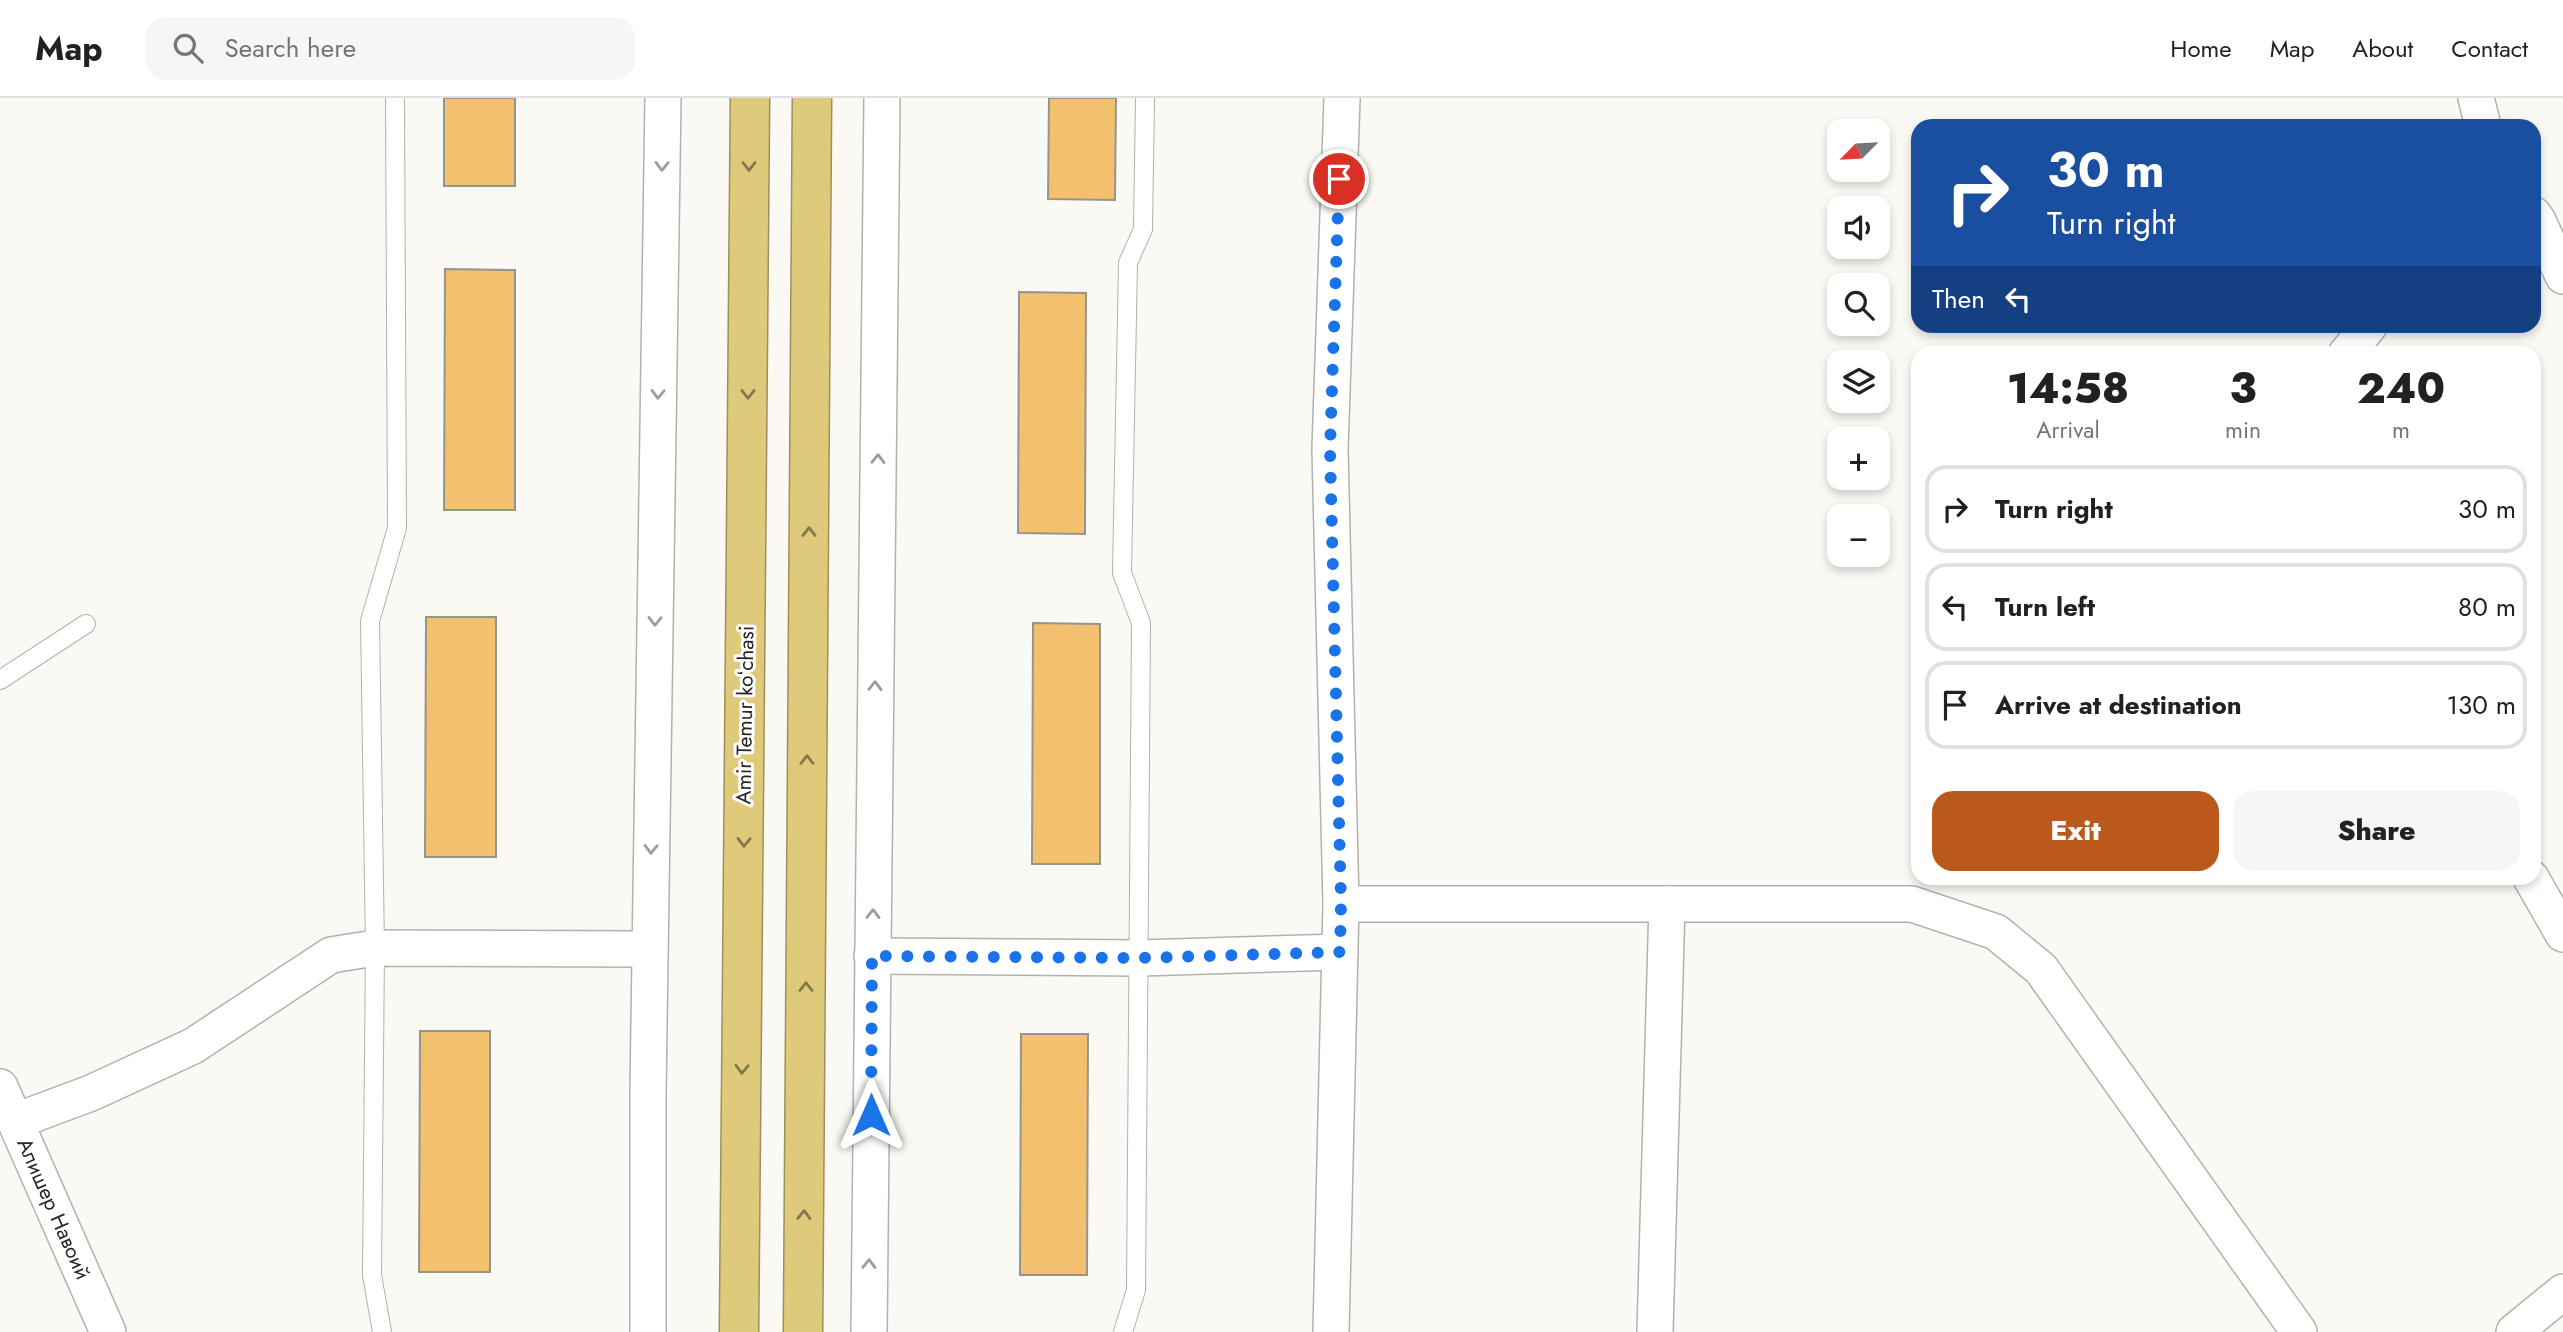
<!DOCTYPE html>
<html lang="en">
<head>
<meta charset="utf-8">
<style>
  body { margin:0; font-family:Jost,sans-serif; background:#f6f6f6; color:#202124; height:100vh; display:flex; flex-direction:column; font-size:26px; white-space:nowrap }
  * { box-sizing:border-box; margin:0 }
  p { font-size:23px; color:#757577 }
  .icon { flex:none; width:38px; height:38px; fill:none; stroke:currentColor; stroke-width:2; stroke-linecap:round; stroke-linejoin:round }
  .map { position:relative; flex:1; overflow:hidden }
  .drawer { position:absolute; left:1911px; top:248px; width:630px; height:539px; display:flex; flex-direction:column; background:#fff; border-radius:21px; box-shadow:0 4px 10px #0003 }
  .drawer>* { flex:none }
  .top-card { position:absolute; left:1911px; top:21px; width:630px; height:214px; border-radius:21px; box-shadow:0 4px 10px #0003; background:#1a4fa0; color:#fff; overflow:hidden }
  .needle { width:46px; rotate:246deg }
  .controls { position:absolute; left:1827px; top:21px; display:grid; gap:14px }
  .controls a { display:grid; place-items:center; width:63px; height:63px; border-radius:14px; background:#fff; box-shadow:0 4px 10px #0003; font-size:35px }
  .pin { position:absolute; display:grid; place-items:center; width:60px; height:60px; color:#fff; margin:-30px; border:4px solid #fff; border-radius:50%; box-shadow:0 2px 7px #0007 }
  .me { position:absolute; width:77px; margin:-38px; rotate:0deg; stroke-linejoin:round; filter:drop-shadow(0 0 5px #0008) }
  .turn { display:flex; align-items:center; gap:24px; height:147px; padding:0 21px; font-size:32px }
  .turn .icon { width:91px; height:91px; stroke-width:2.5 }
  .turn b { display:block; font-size:49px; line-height:60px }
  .then { display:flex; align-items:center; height:66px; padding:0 21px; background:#0003; gap:14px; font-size:26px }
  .eta { display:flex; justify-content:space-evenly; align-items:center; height:119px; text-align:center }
  .eta b { font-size:42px; font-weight:800; line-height:49px }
  .cta { display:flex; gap:14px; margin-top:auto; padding:14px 21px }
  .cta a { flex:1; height:80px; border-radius:21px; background:#bb591d; color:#fff; font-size:28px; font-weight:800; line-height:80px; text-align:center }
  .cta a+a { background:#f6f6f6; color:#202124 }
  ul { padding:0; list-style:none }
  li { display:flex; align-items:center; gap:21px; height:88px; margin:0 14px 10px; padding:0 7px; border:4px solid #e0e0e0; border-radius:21px }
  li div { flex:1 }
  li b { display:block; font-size:26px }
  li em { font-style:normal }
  header { display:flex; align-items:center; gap:42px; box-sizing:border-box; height:98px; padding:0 35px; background:#fff; border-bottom:2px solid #e0e0e0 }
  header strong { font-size:33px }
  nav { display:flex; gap:38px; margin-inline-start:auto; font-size:24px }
  .search { width:490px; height:63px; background:#f6f6f6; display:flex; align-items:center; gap:18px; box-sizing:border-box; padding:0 24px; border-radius:21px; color:#757577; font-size:26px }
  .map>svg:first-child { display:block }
  .building { fill:#f3c16d; stroke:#96948f; stroke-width:2 }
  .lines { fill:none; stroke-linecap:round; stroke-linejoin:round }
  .lane-casing { stroke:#b4b1ad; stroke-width:20 }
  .street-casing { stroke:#b4b1ad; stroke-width:38 }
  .highway-casing { stroke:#9e905c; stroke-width:41 }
  .lane { stroke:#fff; stroke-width:18 }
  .street { stroke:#fff; stroke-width:35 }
  .highway { stroke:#dfc97a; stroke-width:38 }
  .oneway { stroke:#9d9d9c }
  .oneway2 { stroke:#82774e }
  .route { stroke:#1a73e8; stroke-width:12; stroke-dasharray:0 21.6 }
  .labels { text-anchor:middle; stroke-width:6; stroke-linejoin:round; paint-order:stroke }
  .street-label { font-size:21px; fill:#262523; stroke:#fff }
</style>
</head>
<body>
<header>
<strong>Map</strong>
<div class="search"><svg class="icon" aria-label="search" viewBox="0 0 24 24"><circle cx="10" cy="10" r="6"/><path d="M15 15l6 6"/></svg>Search here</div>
<nav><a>Home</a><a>Map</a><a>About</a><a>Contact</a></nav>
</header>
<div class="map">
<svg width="2563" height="1234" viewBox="0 0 2563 1234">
  <rect width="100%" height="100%" fill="#fbf9f4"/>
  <g class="building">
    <rect x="444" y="0" width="71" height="88"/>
    <polygon points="1049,0 1116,0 1115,102 1048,101"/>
    <polygon points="445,171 515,172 515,412 444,412"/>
    <polygon points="1019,194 1086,195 1085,436 1018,435"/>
    <polygon points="426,519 496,519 496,759 425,759"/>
    <polygon points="1033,525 1100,526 1100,766 1032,766"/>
    <polygon points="420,933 490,933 490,1174 419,1174"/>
    <polygon points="1021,936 1088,936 1087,1177 1020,1177"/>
  </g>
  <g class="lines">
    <g class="lane-casing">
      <g id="lane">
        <polyline points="0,582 86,526"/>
        <polyline points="382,1234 372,1177 375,850 370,523 397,430 395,0"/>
        <polyline points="1123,1234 1136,1192 1141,525 1122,475 1128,165 1143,131 1145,0"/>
      </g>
    </g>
    <g class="street-casing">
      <g id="street">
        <polyline points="2476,0 2483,28"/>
        <polyline points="2534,117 2538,123 2563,178"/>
        <polyline points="2346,256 2369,228"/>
        <polyline points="2531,780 2563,836"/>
        <polyline points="1341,806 1912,806 1996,834 2041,871 2299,1234"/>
        <polyline points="872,858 1140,860 1340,854"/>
        <path id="s1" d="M0,989L108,1234"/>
        <polyline points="16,1023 91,995 193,948 331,857 375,850 650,851"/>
        <polyline points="648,1234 648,993 663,0"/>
        <polyline points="869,1234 882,0"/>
        <polyline points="1331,1234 1341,806 1330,351 1342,0"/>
        <polyline points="1655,1234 1667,806"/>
        <polyline points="2514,1234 2563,1194"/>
      </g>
    </g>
    <g class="highway-casing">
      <g id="highway">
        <polyline points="739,1234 750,0"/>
        <polyline points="803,1234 812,0"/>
      </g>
    </g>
    <use href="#lane" class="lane"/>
    <use href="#street" class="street"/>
    <use href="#highway" class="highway"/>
  </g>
  <defs><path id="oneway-chevron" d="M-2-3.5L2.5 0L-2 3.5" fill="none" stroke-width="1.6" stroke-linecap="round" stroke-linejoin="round" transform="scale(1.75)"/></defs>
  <g class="oneway">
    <use href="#oneway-chevron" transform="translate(662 68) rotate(91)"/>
    <use href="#oneway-chevron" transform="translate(658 296) rotate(91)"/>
    <use href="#oneway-chevron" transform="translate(878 361) rotate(-89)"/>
    <use href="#oneway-chevron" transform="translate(655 523) rotate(91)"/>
    <use href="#oneway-chevron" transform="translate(875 588) rotate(-89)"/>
    <use href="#oneway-chevron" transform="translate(651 751) rotate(91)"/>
    <use href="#oneway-chevron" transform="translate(873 816) rotate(-89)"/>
    <use href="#oneway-chevron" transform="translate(869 1166) rotate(-89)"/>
  </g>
  <g class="oneway2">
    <use href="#oneway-chevron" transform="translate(749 68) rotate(90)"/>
    <use href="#oneway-chevron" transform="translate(748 296) rotate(90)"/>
    <use href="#oneway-chevron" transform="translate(809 434) rotate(-90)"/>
    <use href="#oneway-chevron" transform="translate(807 662) rotate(-90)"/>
    <use href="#oneway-chevron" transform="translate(744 744) rotate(91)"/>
    <use href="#oneway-chevron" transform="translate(806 889) rotate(-90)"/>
    <use href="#oneway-chevron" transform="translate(742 971) rotate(91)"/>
    <use href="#oneway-chevron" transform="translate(804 1117) rotate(-89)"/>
  </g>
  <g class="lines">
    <polyline class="route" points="871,1017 872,858 1140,860 1340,854 1341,806 1330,351 1339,81"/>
  </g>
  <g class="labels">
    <g class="street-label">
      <text transform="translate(745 617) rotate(-89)" y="7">Amir Temur koʻchasi</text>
      <text dy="7" stroke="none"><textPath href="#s1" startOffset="133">Алишер Навоий</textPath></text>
    </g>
  </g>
</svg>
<div class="controls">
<a><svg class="needle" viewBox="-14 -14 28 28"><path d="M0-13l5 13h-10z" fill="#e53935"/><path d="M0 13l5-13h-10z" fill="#757577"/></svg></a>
<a><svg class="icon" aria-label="sound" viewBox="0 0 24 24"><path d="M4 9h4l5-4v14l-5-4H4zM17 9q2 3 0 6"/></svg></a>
<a><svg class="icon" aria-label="search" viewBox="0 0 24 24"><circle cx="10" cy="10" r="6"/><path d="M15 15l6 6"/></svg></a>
<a><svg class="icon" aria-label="layers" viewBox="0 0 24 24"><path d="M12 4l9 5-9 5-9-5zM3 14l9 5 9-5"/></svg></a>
<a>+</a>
<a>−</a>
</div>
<div class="pin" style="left:1339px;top:81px;background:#d93025"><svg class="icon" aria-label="arrive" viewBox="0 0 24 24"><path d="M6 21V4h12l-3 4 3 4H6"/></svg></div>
<svg class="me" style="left:871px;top:1017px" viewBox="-20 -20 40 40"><path d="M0-17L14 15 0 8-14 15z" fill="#1a73e8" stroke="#fff" stroke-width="4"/></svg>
<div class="top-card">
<div class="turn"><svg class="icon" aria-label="right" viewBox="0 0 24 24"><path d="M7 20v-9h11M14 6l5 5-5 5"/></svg><div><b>30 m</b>Turn right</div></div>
<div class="then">Then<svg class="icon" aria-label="left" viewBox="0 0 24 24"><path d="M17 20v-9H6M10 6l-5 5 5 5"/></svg></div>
</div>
<section class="drawer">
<div class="eta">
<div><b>14:58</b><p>Arrival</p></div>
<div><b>3</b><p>min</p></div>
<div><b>240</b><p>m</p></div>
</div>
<ul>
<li><svg class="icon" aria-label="right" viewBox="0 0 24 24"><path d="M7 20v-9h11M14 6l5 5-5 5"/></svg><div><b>Turn right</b></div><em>30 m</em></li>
<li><svg class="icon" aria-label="left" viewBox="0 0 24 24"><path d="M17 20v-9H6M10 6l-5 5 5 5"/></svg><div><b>Turn left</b></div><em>80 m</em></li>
<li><svg class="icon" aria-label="arrive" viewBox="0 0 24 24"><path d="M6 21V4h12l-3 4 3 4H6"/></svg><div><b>Arrive at destination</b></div><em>130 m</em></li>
</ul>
<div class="cta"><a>Exit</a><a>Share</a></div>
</section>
</div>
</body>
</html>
